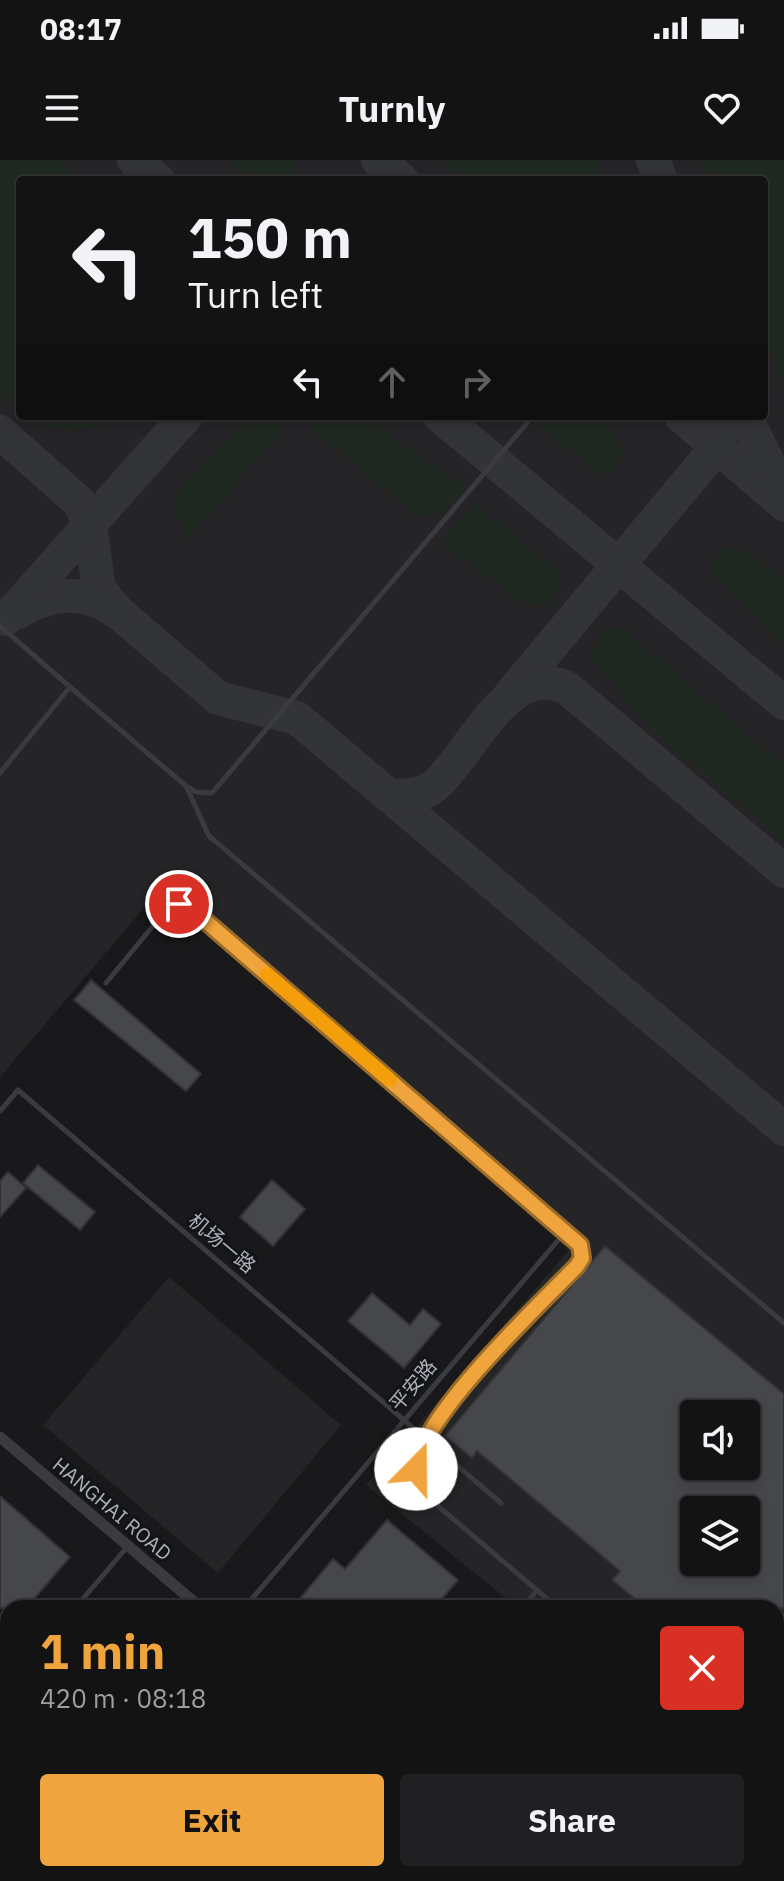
<!DOCTYPE html>
<html lang="en">
<head>
<meta charset="utf-8">
<style>
  body { margin:0; font-family:"IBM Plex Sans","Noto Sans SC",sans-serif; background:#202022; color:#f1f3f6; height:100vh; display:flex; flex-direction:column; font-size:30px; white-space:nowrap }
  * { box-sizing:border-box; margin:0 }
  p { font-size:26px; color:#9d9ea0 }
  .icon { flex:none; width:44px; height:44px; fill:none; stroke:currentColor; stroke-width:2; stroke-linecap:round; stroke-linejoin:round }
  .map { position:relative; flex:1; overflow:hidden }
  .details { position:absolute; left:0px; top:1440px; width:784px; height:282px; display:flex; flex-direction:column; background:#131314; border-radius:24px 24px 0 0; box-shadow:0 4px 12px #0003,0 0 0 2px #323234 }
  .details>* { flex:none }
  .banner { position:absolute; left:16px; top:16px; width:752px; height:244px; border-radius:8px; box-shadow:0 4px 12px #0003,0 0 0 2px #323234; background:#131314; color:#f1f3f6; overflow:hidden }
  .buttons { position:absolute; left:680px; top:1240px; display:grid; gap:16px }
  .buttons a { display:grid; place-items:center; width:80px; height:80px; border-radius:8px; background:#131314; box-shadow:0 4px 12px #0003,0 0 0 2px #323234; font-size:40px }
  .pin { position:absolute; display:grid; place-items:center; width:68px; height:68px; color:#fff; margin:-34px; border:4px solid #fff; border-radius:50%; box-shadow:0 2px 8px #0007 }
  .me { position:absolute; width:88px; margin:-44px; rotate:22deg; stroke-linejoin:round; filter:drop-shadow(0 0 6px #0008) }
  .turn { display:flex; align-items:center; gap:28px; height:168px; padding:0 40px; font-size:36px }
  .turn .icon { width:104px; height:104px; stroke-width:2.5 }
  .turn b { display:block; font-size:56px; line-height:68px }
  .lanes { display:flex; align-items:center; height:76px; padding:0 40px; background:#0003; justify-content:center; gap:40px; direction:ltr }
  .lanes .off { opacity:.35 }
  .round { display:grid; place-items:center; flex:none; width:84px; height:84px; border-radius:8px; background:#202022 }
  .headline { display:flex; align-items:center; justify-content:space-between; height:136px; padding:0 40px }
  h1 { font-size:48px; font-weight:800; line-height:60px; color:#efa43d }
  .cta { display:flex; gap:16px; margin-top:auto; padding:16px 40px }
  .cta a { flex:1; height:92px; border-radius:8px; background:#efa43d; color:#111; font-size:32px; font-weight:800; line-height:92px; text-align:center }
  .cta a+a { background:#202022; color:#f1f3f6 }
  .status { display:flex; justify-content:space-between; align-items:center; height:56px; padding:0 40px; background:#131314; direction:ltr }
  .status svg { height:22px; fill:currentColor }
  header { display:flex; justify-content:space-between; align-items:center; height:104px; padding:0 40px; background:#131314; font-size:36px; font-weight:800 }
  .map>svg:first-child { display:block }
  .built { fill:#252528; fill-rule:evenodd }
  .green { fill:#202921 }
  .lines { fill:none; stroke-linecap:round; stroke-linejoin:round }
  .taxiway { stroke:#333438; stroke-width:34 }
  .building { fill:#45474b; stroke:#333337; stroke-width:2; fill-rule:evenodd }
  .service { stroke:#3a3b40; stroke-width:5 }
  .minor { stroke:#3a3b40; stroke-width:11 }
  .tertiary { stroke:#3a3b40; stroke-width:14 }
  .secondary { stroke:#484a50; stroke-width:16 }
  .route-casing { stroke:#9b6b28; stroke-width:20 }
  .route { stroke:#efa43d; stroke-width:14 }
  .slow { stroke:#f59e0b; stroke-width:14 }
  .labels { text-anchor:middle; stroke-width:6; stroke-linejoin:round; paint-order:stroke }
  .street-label { font-size:20px; fill:#abb1ba; stroke:#131416 }
</style>
</head>
<body>
<div class="status"><b>08:17</b><svg viewBox="0 0 49 12"><path d="M0 12V9h3v3zM5 12V6h3v6zM10 12V3h3v9zM15 12V0h3v12zM26 1h20v11H26zM47 4h2v5h-2z"/></svg></div>
<header><svg class="icon" aria-label="menu" viewBox="0 0 24 24"><path d="M4 6h16M4 12h16M4 18h16"/></svg>Turnly<svg class="icon" aria-label="heart" viewBox="0 0 24 24"><path d="M12 20l-8-8c-3-5 5-10 8-4 3-6 11-1 8 4z"/></svg></header>
<div class="map">
<svg width="784" height="1721" viewBox="0 0 784 1721">
  <rect width="100%" height="100%" fill="#19191b"/>
  <g class="built">
    <path d="M0,0H784V1663L776,1657V1448H518L366,1325L569,1090L161,728L0,917ZM20,20H764V256H20ZM694,1254H746V1306H694ZM694,1350H746V1402H694Z"/>
    <polygon points="169,1117 341,1265 218,1413 43,1265"/>
  </g>
  <g class="green">
    <polygon points="0,0 61,0 84,20 20,20 20,251 0,234"/>
    <polygon points="223,0 291,0 295,4 296,20 253,20"/>
    <polygon points="439,0 596,0 603,20 464,20"/>
    <polygon points="700,0 784,0 784,230 764,174 764,20 708,20"/>
    <path d="M26,256H113C90,274 48,275 26,256Z"/>
    <path d="M255,256H293L189,379C175,365 178,344 179,326Z"/>
    <polygon points="296,256 362,256 465,327 439,354 416,355"/>
    <path d="M550,256H596C615,276 628,281 616,310L601,313L541,270Z"/>
    <polygon points="475,344 557,411 559,427 551,443 536,447 524,443 441,383"/>
    <polygon points="737,387 784,418 784,488 709,410 712,400 726,390"/>
    <polygon points="622,468 784,606 784,681 649,568 591,497 595,485 608,469"/>
  </g>
  <g class="lines">
    <g class="taxiway">
      <polyline points="134,0 158,20"/>
      <polyline points="378,0 402,20"/>
      <polyline points="653,0 661,20"/>
      <polyline points="440,256 784,543"/>
      <polyline points="681,256 784,344"/>
      <polyline points="745,256 784,334"/>
      <polyline points="0,272 80,343 90,366 99,429 118,452 218,538 297,558 784,969"/>
      <path d="M18,452C51,432 84,429 117,452"/>
      <polyline points="6,459 186,256"/>
      <polyline points="510,535 717,287 729,256"/>
      <path d="M391,636C404,636 422,636 433,627C471,597 506,499 567,528L784,711"/>
    </g>
  </g>
  <g class="building">
    <polygon points="91,820 201,914 186,931 74,840"/>
    <polygon points="38,1005 95,1052 80,1070 23,1023"/>
    <polygon points="8,1012 26,1028 0,1057 0,1021"/>
    <polygon points="272,1020 305,1049 273,1086 240,1057"/>
    <path d="M605,1086L784,1234V1448H662L655,1442L646,1448L612,1420L620,1411L477,1291L472,1298L445,1276ZM694,1254H746V1306H694ZM694,1350H746V1402H694Z"/>
    <polygon points="372,1133 410,1165 423,1149 441,1164 404,1208 348,1161"/>
    <polygon points="0,1336 70,1397 26,1448 0,1448"/>
    <polygon points="387,1360 458,1420 434,1448 292,1448 333,1399 345,1409"/>
  </g>
  <g class="lines">
    <g class="service">
      <polyline points="0,466 70,527 0,613"/>
      <polyline points="70,527 186,626 196,632 212,633 533,256"/>
      <polyline points="186,626 209,676 784,1163"/>
      <path d="M106,823L166,750L176,744L186,747L580,1085L582,1098L577,1106C539,1146 429,1250 417,1301C414,1313 417,1325 425,1335L558,1448"/>
      <polyline points="0,951 18,930 501,1343"/>
      <polyline points="75,1448 128,1386"/>
      <polyline points="244,1448 566,1071"/>
      <polyline points="522,1448 537,1430"/>
      <polyline points="0,1535 8,1525"/>
      <polyline points="315,1721 321,1714"/>
    </g>
    <g class="minor">
      <polyline points="0,1277 201,1448"/>
      <polyline points="0,1672 8,1679"/>
      <polyline points="50,1714 58,1721"/>
      <polyline points="513,1714 521,1721"/>
    </g>
    <g class="tertiary">
      <polyline points="776,1650 784,1640"/>
      <polyline points="716,1721 722,1714"/>
    </g>
    <g class="secondary">
      <polyline points="0,1701 8,1708"/>
      <polyline points="15,1714 23,1721"/>
    </g>
  </g>
  <g class="lines">
    <g class="route-casing">
      <path id="route" d="M179,744L202,758L580,1085L582,1098L577,1106C539,1145 420,1257 416,1309"/>
    </g>
    <use href="#route" class="route"/>
    <polyline class="slow" points="267,814 390,920"/>
  </g>
  <g class="labels">
    <g class="street-label">
      <text transform="translate(222 1083) rotate(40)" y="7">机场一路</text>
      <text transform="translate(413 1225) rotate(-50)" y="7">平安路</text>
      <text transform="translate(112 1349) rotate(40)" y="7">HANGHAI ROAD</text>
    </g>
  </g>
</svg>
<div class="buttons">
<a><svg class="icon" aria-label="sound" viewBox="0 0 24 24"><path d="M4 9h4l5-4v14l-5-4H4zM17 9q2 3 0 6"/></svg></a>
<a><svg class="icon" aria-label="layers" viewBox="0 0 24 24"><path d="M12 4l9 5-9 5-9-5zM3 14l9 5 9-5"/></svg></a>
</div>
<div class="pin" style="left:179px;top:744px;background:#d93025"><svg class="icon" aria-label="arrive" viewBox="0 0 24 24"><path d="M6 21V4h12l-3 4 3 4H6"/></svg></div>
<svg class="me" style="left:416px;top:1309px" viewBox="-20 -20 40 40"><circle r="19" fill="#fff"/><path d="M0-13L10 11 0 6-10 11z" fill="#efa43d"/></svg>
<div class="banner">
<div class="turn"><svg class="icon" aria-label="left" viewBox="0 0 24 24"><path d="M17 20v-9H6M10 6l-5 5 5 5"/></svg><div><b>150 m</b>Turn left</div></div>
<div class="lanes"><svg class="icon" aria-label="left" viewBox="0 0 24 24"><path d="M17 20v-9H6M10 6l-5 5 5 5"/></svg><svg class="icon off" aria-label="ahead" viewBox="0 0 24 24"><path d="M12 20V5M6 11l6-6 6 6"/></svg><svg class="icon off" aria-label="right" viewBox="0 0 24 24"><path d="M7 20v-9h11M14 6l5 5-5 5"/></svg></div>
</div>
<section class="details">
<div class="headline"><div><h1>1 min</h1><p>420 m · 08:18</p></div><a class="round" style="background:#d93025;color:#fff"><svg class="icon" aria-label="close" viewBox="0 0 24 24"><path d="M6 6l12 12M18 6L6 18"/></svg></a></div>
<div class="cta"><a>Exit</a><a>Share</a></div>
</section>
</div>
</body>
</html>
